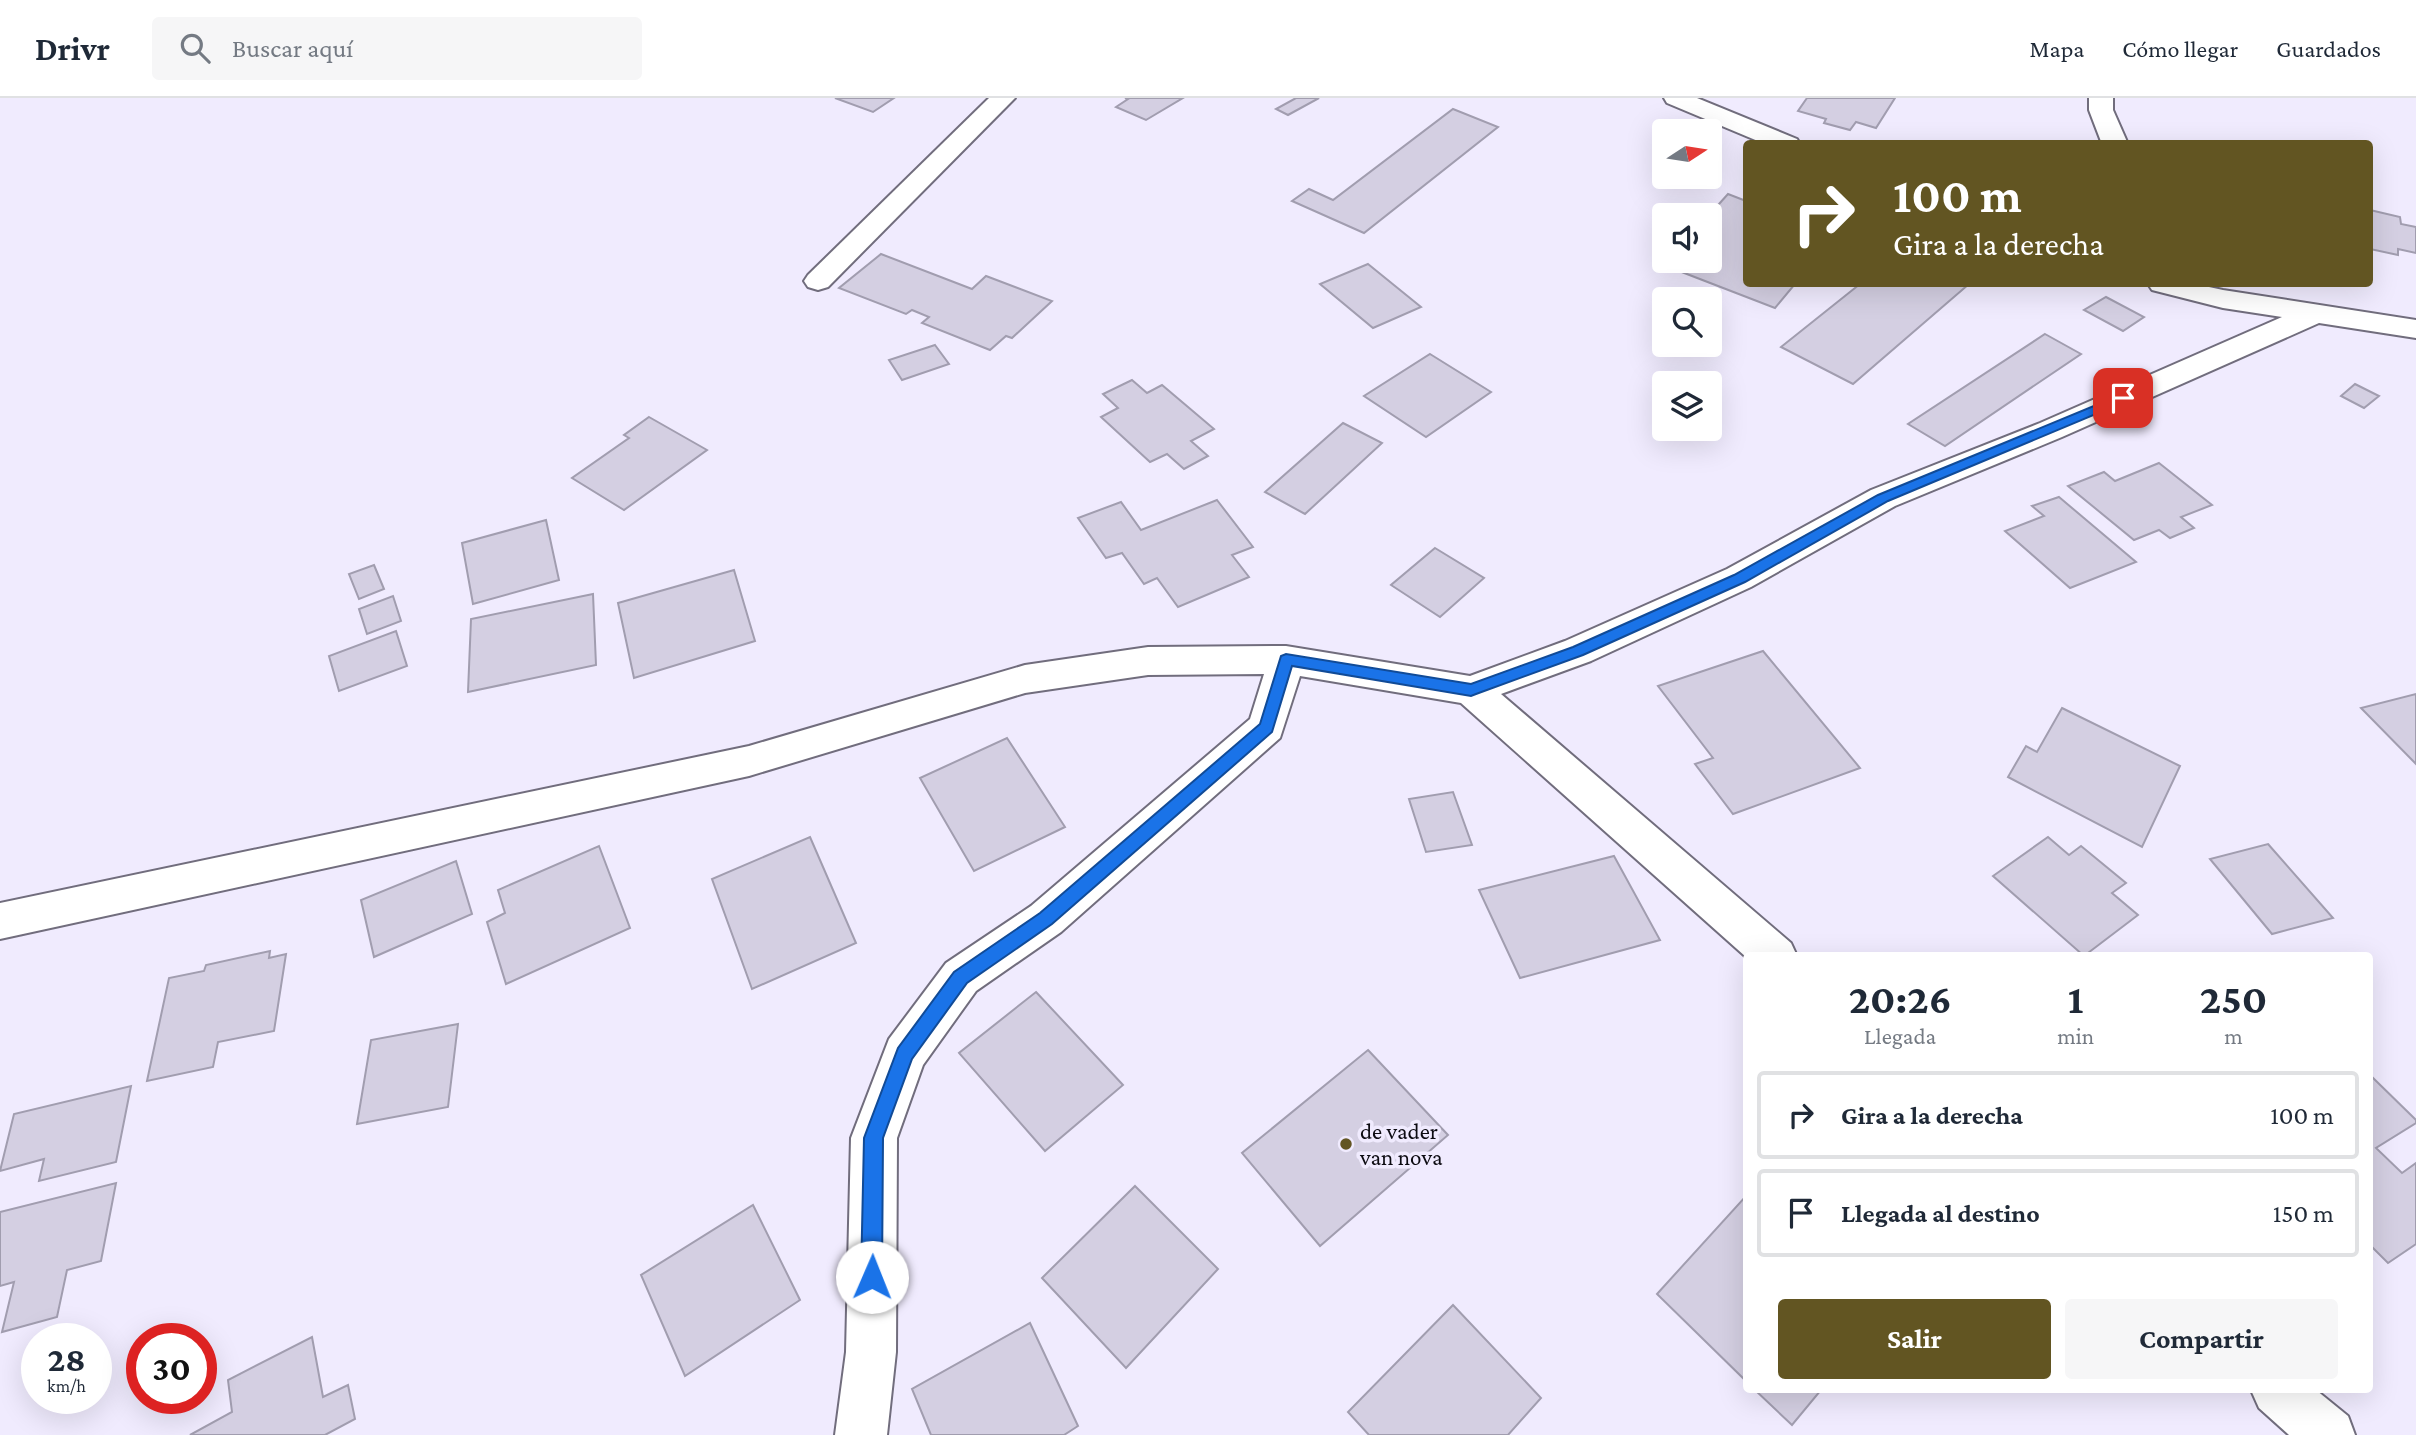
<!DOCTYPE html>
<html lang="es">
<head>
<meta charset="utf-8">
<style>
  body { margin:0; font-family:"Crimson Pro",serif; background:#f6f6f7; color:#1f2937; height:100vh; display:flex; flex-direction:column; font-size:26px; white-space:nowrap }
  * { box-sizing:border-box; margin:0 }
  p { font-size:23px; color:#747a83 }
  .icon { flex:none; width:38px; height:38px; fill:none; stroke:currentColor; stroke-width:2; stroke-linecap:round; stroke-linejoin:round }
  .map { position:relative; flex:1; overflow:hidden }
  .side { position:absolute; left:1743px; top:854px; width:630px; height:441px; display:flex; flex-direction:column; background:#fff; border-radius:7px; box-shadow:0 7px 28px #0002 }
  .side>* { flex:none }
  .hud { position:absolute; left:1743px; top:42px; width:630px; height:147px; border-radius:7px; box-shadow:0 7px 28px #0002; background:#625522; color:#fff; overflow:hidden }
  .needle { width:46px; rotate:78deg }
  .fabs { position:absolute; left:1652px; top:21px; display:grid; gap:14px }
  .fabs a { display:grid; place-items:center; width:70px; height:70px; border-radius:7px; background:#fff; box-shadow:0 7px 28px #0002; font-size:35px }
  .speed { position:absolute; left:21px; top:1225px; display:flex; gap:14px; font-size:35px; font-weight:700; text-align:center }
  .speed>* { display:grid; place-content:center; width:91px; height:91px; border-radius:50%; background:#fff; box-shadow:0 7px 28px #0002; line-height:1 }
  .speed small { font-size:18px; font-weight:400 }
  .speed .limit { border:10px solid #d22; background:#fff; color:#111 }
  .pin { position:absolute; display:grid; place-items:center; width:60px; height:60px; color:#fff; margin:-30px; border-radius:14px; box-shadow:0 4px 10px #0006 }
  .me { position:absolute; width:77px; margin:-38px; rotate:1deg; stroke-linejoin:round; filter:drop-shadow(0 0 5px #0008) }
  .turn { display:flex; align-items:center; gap:24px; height:147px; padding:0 35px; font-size:32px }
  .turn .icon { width:91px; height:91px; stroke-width:2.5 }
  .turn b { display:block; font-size:49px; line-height:60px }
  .eta { display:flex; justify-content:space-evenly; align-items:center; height:119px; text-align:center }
  .eta b { font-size:42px; font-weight:700; line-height:49px }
  .button { display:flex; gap:14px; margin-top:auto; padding:14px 35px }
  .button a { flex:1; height:80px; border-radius:7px; background:#625522; color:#fff; font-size:28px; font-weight:700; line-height:80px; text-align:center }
  .button a+a { background:#f6f6f7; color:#1f2937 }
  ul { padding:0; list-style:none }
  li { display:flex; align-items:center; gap:21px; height:88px; margin:0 14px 10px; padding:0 21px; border:4px solid #e0e1e3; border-radius:7px }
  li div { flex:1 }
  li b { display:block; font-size:26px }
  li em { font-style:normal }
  header { display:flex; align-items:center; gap:42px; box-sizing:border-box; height:98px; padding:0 35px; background:#fff; border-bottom:2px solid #e0e1e3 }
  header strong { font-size:33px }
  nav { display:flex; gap:38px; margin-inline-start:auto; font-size:24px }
  .search { width:490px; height:63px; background:#f6f6f7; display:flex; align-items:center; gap:18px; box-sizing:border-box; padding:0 24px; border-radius:7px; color:#747a83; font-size:26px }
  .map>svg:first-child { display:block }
  .building { fill:#d4cfe2; stroke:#a19daf; stroke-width:2 }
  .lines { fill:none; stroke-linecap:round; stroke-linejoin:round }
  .street-casing { stroke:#716d7d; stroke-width:4 }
  .street { fill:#fff; fill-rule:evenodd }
  .route { fill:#1a73e8; stroke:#114b97; stroke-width:2 }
  .poi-dot { fill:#625522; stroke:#f0ebfe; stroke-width:2.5 }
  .labels { text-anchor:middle; stroke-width:7; stroke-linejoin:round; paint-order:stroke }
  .near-poi-label { font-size:23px; fill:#0c0b11; stroke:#f0ebfe; text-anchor:start }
</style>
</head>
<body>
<header>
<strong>Drivr</strong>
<div class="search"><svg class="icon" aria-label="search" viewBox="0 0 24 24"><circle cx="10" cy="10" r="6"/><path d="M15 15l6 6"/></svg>Buscar aquí</div>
<nav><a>Mapa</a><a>Cómo llegar</a><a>Guardados</a></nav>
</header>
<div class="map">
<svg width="2416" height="1337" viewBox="0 0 2416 1337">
  <rect width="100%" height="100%" fill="#f0ebfe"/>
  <g class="building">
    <polygon points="835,0 894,0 873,14"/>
    <polygon points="1125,0 1183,0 1146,22 1116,9 1128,1"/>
    <polygon points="1296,0 1319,0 1288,17 1276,11"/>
    <polygon points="1807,0 1895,0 1876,30 1856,24 1850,32 1824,25 1826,21 1798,13"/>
    <polygon points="1453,11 1498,29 1364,135 1292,103 1309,91 1333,102"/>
    <polygon points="1728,96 1746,103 1746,186 1795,186 1775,210 1661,166 1664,163 1710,163 1710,117 1689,117 1694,111 1710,116"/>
    <polygon points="2370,112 2400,119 2401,126 2416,129 2416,155 2398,151 2398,157 2370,151"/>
    <polygon points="881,156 972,191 986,178 1052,203 1012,240 1006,238 990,252 922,225 929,219 912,212 906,216 839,190"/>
    <polygon points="1368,166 1421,209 1373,230 1320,186"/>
    <polygon points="1860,186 1969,186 1853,286 1781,249"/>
    <polygon points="2106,199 2144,219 2123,233 2084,212"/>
    <polygon points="2045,236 2081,256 1945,348 1908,326"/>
    <polygon points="935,247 949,266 902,282 889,262"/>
    <polygon points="1430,256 1491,294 1426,339 1364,298"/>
    <polygon points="1132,282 1147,295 1162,287 1214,331 1191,343 1208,358 1184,371 1167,356 1150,364 1101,319 1118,310 1103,296"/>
    <polygon points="2355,286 2379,298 2364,310 2341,298"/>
    <polygon points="649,319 707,352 624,412 572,380 629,340 624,337"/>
    <polygon points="1343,325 1382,345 1305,416 1265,394"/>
    <polygon points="2159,365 2212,407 2181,419 2194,430 2170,440 2159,432 2134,442 2068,388 2104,374 2115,383"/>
    <polygon points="2059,399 2136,464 2070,490 2005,433 2044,418 2032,408"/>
    <polygon points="1217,402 1253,449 1232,457 1249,479 1178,509 1157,480 1144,486 1122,455 1106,460 1078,420 1121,404 1141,432"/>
    <polygon points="546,422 559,482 473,506 462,445"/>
    <polygon points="1435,450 1484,480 1440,519 1391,487"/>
    <polygon points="374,467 384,491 359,501 349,476"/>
    <polygon points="734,472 755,543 634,580 618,505"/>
    <polygon points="593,496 596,567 468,594 471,521"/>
    <polygon points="393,498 401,523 367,536 359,511"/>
    <polygon points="396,533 407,568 339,593 329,558"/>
    <polygon points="1763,553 1860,670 1733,716 1695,666 1713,660 1658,588"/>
    <polygon points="2416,596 2416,666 2361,610"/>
    <polygon points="2062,610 2180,668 2142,749 2008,679 2026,648 2037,654"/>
    <polygon points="1007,640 1065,729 974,773 920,680"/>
    <polygon points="1453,694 1472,747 1426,754 1409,701"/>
    <polygon points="810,739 856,845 752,891 712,781"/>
    <polygon points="2048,739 2069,757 2081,748 2126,785 2112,795 2138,817 2084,858 1993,778"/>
    <polygon points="2268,746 2333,820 2272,836 2210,761"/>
    <polygon points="599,748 630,830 506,886 487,824 505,815 498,792"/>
    <polygon points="1614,758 1660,842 1520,880 1479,792"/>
    <polygon points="456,763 472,816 374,859 361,802"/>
    <polygon points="270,853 269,860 286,856 274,933 218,944 213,969 147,983 169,880 204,873 206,867"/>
    <polygon points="1036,894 1123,987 1045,1053 959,955"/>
    <polygon points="458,926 448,1009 357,1026 371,942"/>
    <polygon points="1368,952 1448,1037 1320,1148 1242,1055"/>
    <polygon points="2370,977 2416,1022 2416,1025 2376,1050 2402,1075 2416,1065 2416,1146 2388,1165 2370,1147"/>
    <polygon points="131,988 116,1064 39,1083 44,1061 0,1073 14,1016"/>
    <polygon points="116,1085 101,1163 67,1172 57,1219 2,1234 14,1184 0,1188 0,1114"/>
    <polygon points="1135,1088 1218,1171 1126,1270 1042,1180"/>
    <polygon points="1746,1098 1746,1283 1657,1196"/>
    <polygon points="753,1107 800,1202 685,1278 641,1177"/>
    <polygon points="1453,1207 1541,1300 1508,1337 1369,1337 1348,1314"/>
    <polygon points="1030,1225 1078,1328 1064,1337 931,1337 912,1291"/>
    <polygon points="312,1239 323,1299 348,1287 355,1321 325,1337 190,1337 232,1314 228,1282"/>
    <polygon points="1755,1292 1821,1292 1792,1327"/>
  </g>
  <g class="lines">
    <g class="street-casing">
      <g id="street">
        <polygon points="989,0 1015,0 828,189 818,192 808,189 804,183 808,177"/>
        <polygon points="1664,0 1697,0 1797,41 1800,46 1765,46 1667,5"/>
        <polygon points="2089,0 2113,0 2113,12 2128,46 2102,46 2089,12"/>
        <polygon points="2148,186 2195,186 2223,192 2416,222 2416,240 2319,225 2062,339 1895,408 1751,489 1591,563 1501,596 1791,845 1797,858 1746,859 1461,605 1300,578 1280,640 1061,834 976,893 923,967 897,1040 896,1254 887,1337 835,1337 846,1254 851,1040 889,941 946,865 1031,808 1250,621 1264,576 1148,577 1025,595 749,678 0,841 0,805 749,648 1025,567 1148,549 1286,548 1470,578 1565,543 1727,471 1871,392 2040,325 2282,219 2223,210 2152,192"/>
        <polygon points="2251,1292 2316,1292 2348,1318 2355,1337 2289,1337 2259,1310"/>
      </g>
    </g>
    <use href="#street" class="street"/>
  </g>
  <polygon class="route" points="2123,296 2129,300 2127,303 1888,403 1745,484 1583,557 1476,596 1471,598 1292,568 1272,634 1052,826 967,885 912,961 883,1040 882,1179 879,1187 872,1189 864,1187 861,1179 864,1040 898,950 954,874 1040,815 1260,626 1281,558 1286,556 1471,586 1573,549 1734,477 1878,397"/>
  <circle class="poi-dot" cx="1346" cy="1046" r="7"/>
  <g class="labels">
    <g class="near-poi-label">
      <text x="1360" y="1041">de vader<tspan x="1360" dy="26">van nova</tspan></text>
    </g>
  </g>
</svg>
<div class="fabs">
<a><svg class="needle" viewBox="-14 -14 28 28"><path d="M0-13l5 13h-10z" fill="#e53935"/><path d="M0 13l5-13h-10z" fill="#747a83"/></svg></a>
<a><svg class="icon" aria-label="sound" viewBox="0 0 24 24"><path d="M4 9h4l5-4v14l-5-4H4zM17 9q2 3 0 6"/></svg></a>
<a><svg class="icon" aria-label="search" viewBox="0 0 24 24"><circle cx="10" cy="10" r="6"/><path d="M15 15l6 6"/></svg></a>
<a><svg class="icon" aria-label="layers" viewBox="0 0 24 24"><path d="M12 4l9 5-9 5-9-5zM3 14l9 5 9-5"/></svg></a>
</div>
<div class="speed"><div>28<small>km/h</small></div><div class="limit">30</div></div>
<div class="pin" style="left:2123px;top:300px;background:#d93025"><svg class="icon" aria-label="arrive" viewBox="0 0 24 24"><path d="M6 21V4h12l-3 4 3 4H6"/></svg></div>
<svg class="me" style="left:872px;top:1179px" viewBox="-20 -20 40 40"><circle r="19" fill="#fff"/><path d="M0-13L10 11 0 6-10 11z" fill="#1a73e8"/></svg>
<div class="hud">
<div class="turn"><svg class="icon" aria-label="right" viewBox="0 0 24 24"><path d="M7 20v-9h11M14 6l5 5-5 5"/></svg><div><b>100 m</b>Gira a la derecha</div></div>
</div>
<section class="side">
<div class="eta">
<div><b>20:26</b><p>Llegada</p></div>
<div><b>1</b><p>min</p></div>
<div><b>250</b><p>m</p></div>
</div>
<ul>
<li><svg class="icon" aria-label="right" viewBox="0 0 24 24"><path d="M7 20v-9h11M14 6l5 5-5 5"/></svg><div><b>Gira a la derecha</b></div><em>100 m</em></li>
<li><svg class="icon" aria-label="arrive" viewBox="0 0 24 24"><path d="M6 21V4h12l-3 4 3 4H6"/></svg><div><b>Llegada al destino</b></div><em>150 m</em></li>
</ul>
<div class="button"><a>Salir</a><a>Compartir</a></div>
</section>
</div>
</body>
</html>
